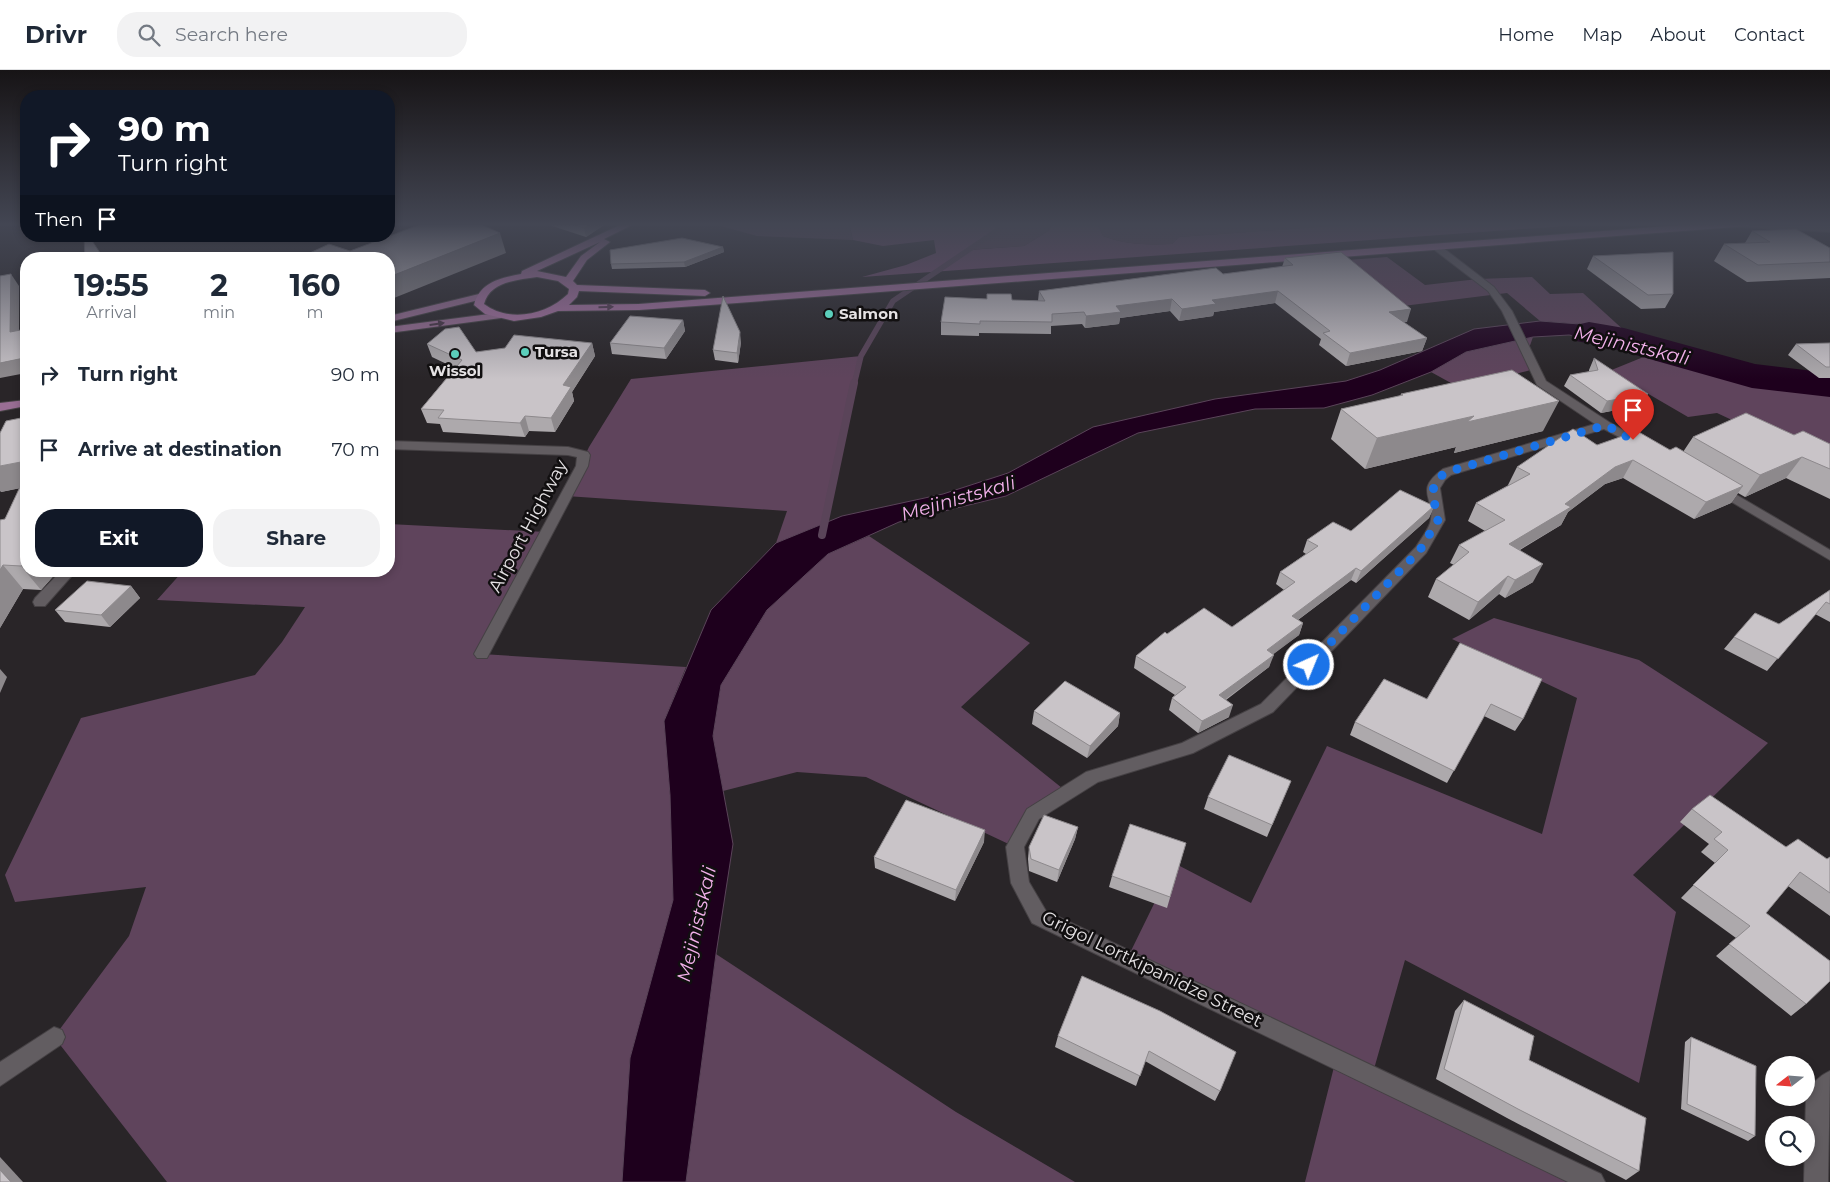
<!DOCTYPE html>
<html lang="en">
<head>
<meta charset="utf-8">
<style>
  body { margin:0; font-family:Montserrat,sans-serif; background:#f2f2f3; color:#1f2937; height:100vh; display:flex; flex-direction:column; font-size:19px; white-space:nowrap }
  * { box-sizing:border-box; margin:0 }
  p { font-size:16px; color:#747a83 }
  .icon { flex:none; width:28px; height:28px; fill:none; stroke:currentColor; stroke-width:2; stroke-linecap:round; stroke-linejoin:round }
  .map { position:relative; flex:1; overflow:hidden }
  .sheet { position:absolute; left:20px; top:182px; width:375px; height:325px; display:flex; flex-direction:column; background:#fff; border-radius:20px; box-shadow:0 2px 8px #0003 }
  .sheet>* { flex:none }
  .top-card { position:absolute; left:20px; top:20px; width:375px; height:152px; border-radius:20px; box-shadow:0 2px 8px #0003; background:#111827; color:#fff; overflow:hidden }
  .needle { width:32px; rotate:253deg }
  .tools { position:absolute; left:1765px; top:986px; display:grid; gap:10px }
  .tools a { display:grid; place-items:center; width:50px; height:50px; border-radius:50%; background:#fff; box-shadow:0 2px 8px #0003; font-size:25px }
  .pin { position:absolute; display:grid; place-items:center; width:42px; height:42px; color:#fff; margin:-51px -21px; border-radius:50% 50% 50% 0; rotate:-45deg; box-shadow:0 0 5px #0007 }
  .pin .icon { rotate:45deg }
  .me { position:absolute; width:55px; margin:-28px; rotate:44deg; stroke-linejoin:round; filter:drop-shadow(0 0 4px #0008) }
  .turn { display:flex; align-items:center; gap:18px; height:105px; padding:0 15px; font-size:22px }
  .turn .icon { width:65px; height:65px; stroke-width:2.5 }
  .turn b { display:block; font-size:35px; line-height:42px }
  .then { display:flex; align-items:center; height:48px; padding:0 15px; background:#0003; gap:10px; font-size:19px }
  .eta { display:flex; justify-content:space-evenly; align-items:center; height:85px; text-align:center }
  .eta b { font-size:30px; font-weight:700; line-height:35px }
  .action { display:flex; gap:10px; margin-top:auto; padding:10px 15px }
  .action a { flex:1; height:58px; border-radius:20px; background:#111827; color:#fff; font-size:20px; font-weight:700; line-height:58px; text-align:center }
  .action a+a { background:#f2f2f3; color:#1f2937 }
  ul { padding:0; list-style:none }
  li { display:flex; align-items:center; gap:15px; height:75px; padding:0 15px }
  li div { flex:1 }
  li b { display:block; font-size:19px }
  li em { font-style:normal }
  header { display:flex; align-items:center; gap:30px; box-sizing:border-box; height:70px; padding:0 25px; background:#fff; border-bottom:1px solid #e0e1e3 }
  header strong { font-size:24px }
  nav { display:flex; gap:28px; margin-inline-start:auto; font-size:18px }
  .search { width:350px; height:45px; background:#f2f2f3; display:flex; align-items:center; gap:12px; box-sizing:border-box; padding:0 18px; border-radius:20px; color:#747a83; font-size:19px }
  .map>svg:first-child { display:block }
  .green { fill:#5f445c }
  .forest { fill:#754c70 }
  .water { fill:#1e001d; stroke:#5a4459 }
  .lines { fill:none; stroke-linecap:round; stroke-linejoin:round }
  .stream-far1 { stroke:#5a4459; stroke-width:5.5 }
  .stream { stroke:#5a4459; stroke-width:8 }
  .river { fill:#1e001d; fill-rule:evenodd }
  .minor-casing { stroke:#454144; stroke-width:2 }
  .primary-casing { stroke:#454144; stroke-width:2 }
  .trunk-casing { stroke:#454144; stroke-width:2 }
  .minor { fill:#625d61; fill-rule:evenodd }
  .primary { fill:#996e94; fill-rule:evenodd }
  .trunk { fill:#ab74a5; fill-rule:evenodd }
  .wall { fill:#ada9ac }
  .shaded-wall { fill:#8d898c }
  .building { fill:#c9c4c8; stroke:#8d898c }
  .oneway { fill:#563c53 }
  .oneway2 { fill:#473545 }
  .route { stroke:#1a73e8; stroke-width:9; stroke-dasharray:0 16.2 }
  .poi-dot { fill:#5bcebb; stroke:#110f10; stroke-width:2 }
  .labels { text-anchor:middle; stroke-width:5; stroke-linejoin:round; paint-order:stroke }
  .far-poi-label { font-size:15px; font-weight:bold; fill:#e5e2e4; stroke:#110f10; text-anchor:start }
  .street-label { font-size:18px; fill:#e5e2e4; stroke:#110f10 }
  .water-label { font-size:19px; font-style:italic; fill:#f2b0ea; stroke:#110f10 }
</style>
</head>
<body>
<header>
<strong>Drivr</strong>
<div class="search"><svg class="icon" aria-label="search" viewBox="0 0 24 24"><circle cx="10" cy="10" r="6"/><path d="M15 15l6 6"/></svg>Search here</div>
<nav><a>Home</a><a>Map</a><a>About</a><a>Contact</a></nav>
</header>
<div class="map">
<svg width="1830" height="1112" viewBox="0 0 1830 1112">
  <rect width="100%" height="100%" fill="#292528"/>
  <g class="green">
    <polygon points="710,153 840,153 849,155 853,170 757,166"/>
    <polygon points="998,153 1051,153 1050,160 1024,176 966,180 998,160"/>
    <path d="M1097,153H1374L1179,167L1172,174C1147,175 1127,175 1103,166Z"/>
    <polygon points="1387,187 1425,215 1478,209 1532,207 1550,224 1583,223 1627,263 1606,256 1540,251 1507,223 1403,236 1348,190"/>
    <polygon points="1533,267 1527,284 1535,299 1460,318 1431,302 1466,282"/>
    <polygon points="1668,277 1752,306 1830,315 1830,378 1811,387 1717,343 1688,347 1609,301"/>
    <polygon points="861,286 840,373 824,454 776,473 787,441 566,426 589,377 631,309"/>
    <polygon points="389,454 546,462 482,584 686,597 664,651 670,725 673,830 630,988 622,1112 167,1112 54,967 129,866 146,817 15,832 5,805 81,648 255,605 282,572 305,537 157,530 183,501 389,501"/>
    <polygon points="869,466 1030,573 961,637 1067,722 1033,744 1015,777 866,707 797,702 723,721 713,666 721,615 767,540 828,484"/>
    <polygon points="1494,548 1639,590 1768,673 1633,805 1676,842 1639,1013 1405,890 1372,1006 1593,1112 1305,1112 1336,989 1127,889 1174,793 1251,833 1327,676 1542,764 1577,628 1452,569"/>
    <polygon points="716,884 956,1042 1075,1112 686,1112"/>
  </g>
  <path class="forest" d="M849,153H998V160L968,180L1024,176L1050,160L1051,153H1097L1103,166C1127,175 1147,175 1172,174L1179,167L1374,153H1605L862,207L906,195L936,183L934,170L883,176L853,170Z"/>
  <polygon class="water" points="1540,251 1606,256 1668,277 1653,283 1618,273 1569,265 1533,267 1466,282 1431,302 1372,325 1324,338 1255,339 1138,363 1006,426 899,452 828,484 767,540 721,615 713,666 733,774 716,884 686,1112 622,1112 630,988 673,830 670,725 664,651 711,540 776,473 842,446 943,424 1008,403 1093,357 1215,329 1346,311 1380,300 1474,259"/>
  <g class="lines">
    <polyline class="stream-far1" points="854,315 861,286 893,231 998,160 998,153"/>
    <polyline class="stream" points="822,465 854,313"/>
    <polygon class="river" points="1589,252 1624,258 1755,294 1830,303 1830,327 1752,318 1607,277 1576,271 1570,263 1576,255"/>
    <g class="minor-casing">
      <g id="minor">
        <polygon points="1780,153 1830,156 1830,162 1743,157 1739,154"/>
        <path d="M1432,174H1438L1494,217L1512,241L1546,311L1609,352L1648,374L1646,377H1638L1604,359L1451,405L1445,410L1440,418L1445,450L1426,483L1273,642L1193,683L1098,712L1039,749L1024,777L1029,812L1046,841L1601,1104L1605,1112H1568L1032,853L1011,813L1006,777L1027,739L1086,702L1182,673L1261,634L1416,477C1420,470 1430,458 1431,449C1434,427 1414,420 1443,399L1595,354L1537,315L1502,241L1488,221L1432,178Z"/>
        <polygon points="389,371 568,377 588,382 590,385 588,396 487,588 477,588 474,584 576,396 577,387 568,385 389,379"/>
        <polygon points="1718,414 1830,480 1830,490 1713,421 1712,418 1713,415"/>
        <polygon points="61,501 76,501 45,536 35,536 33,532 35,528"/>
        <polygon points="54,957 62,960 65,967 62,974 0,1016 0,992"/>
        <path d="M1830,1001L1828,1112H1804L1806,1025C1811,1014 1819,1006 1830,1001Z"/>
      </g>
    </g>
    <g class="primary-casing">
      <g id="primary">
        <polygon points="479,224 483,225 483,229 389,252 389,246"/>
        <polygon points="497,243 502,246 501,248 389,263 389,257"/>
        <polygon points="26,330 26,336 0,341 0,333"/>
      </g>
    </g>
    <g class="trunk-casing">
      <path id="trunk" d="M624,153L634,154L604,169L610,172L587,190L573,211L577,215L705,220L710,223L705,226L579,221L577,227L569,235L639,234L1708,153H1753L1749,156L710,235L639,240L558,241L541,247L514,251L485,244L474,235C480,212 500,208 521,204L522,201ZM600,172L581,186L566,207L537,201ZM537,207L558,211L569,219L568,224C546,245 510,253 484,234C490,211 518,210 537,207Z"/>
    </g>
    <use href="#minor" class="minor"/>
    <use href="#primary" class="primary"/>
    <use href="#trunk" class="trunk"/>
  </g>
  <g class="wall">
    <polygon points="543,153 607,153 586,167"/>
    <polygon points="1752,161 1830,178 1830,208 1747,212 1714,191 1724,174 1745,173"/>
    <polygon points="723,177 724,182 685,197 612,199 611,194"/>
    <polygon points="1593,186 1673,224 1665,238 1641,239 1587,199"/>
    <polygon points="1285,188 1407,252 1403,252 1427,268 1422,281 1346,296 1319,275 1321,269 1275,233 1214,242 1213,246 1179,251 1170,241 1120,248 1119,254 1085,258 1082,254 1051,256 1051,264 979,263 979,266 941,265 941,252 987,229 987,224 1012,230 1038,231 1039,221 1223,204 1282,197"/>
    <polygon points="683,250 685,261 666,289 612,284 610,273"/>
    <polygon points="741,272 738,293 715,290 713,280"/>
    <polygon points="592,273 595,286 572,322 574,331 555,362 529,361 525,367 443,362 440,354 427,353 421,339 455,298 432,287 427,274 476,282"/>
    <polygon points="1830,273 1830,308 1819,308 1788,285 1796,274"/>
    <polygon points="1594,288 1642,335 1601,343 1564,316 1570,305 1589,302 1589,300"/>
    <polygon points="1401,324 1543,361 1454,383 1456,377 1365,399 1331,369 1341,339 1400,326"/>
    <polygon points="26,347 26,501 58,501 41,520 23,519 0,558 5,449 20,418 1,422 0,420 0,396"/>
    <polygon points="1794,365 1830,374 1830,429 1786,408 1745,427 1738,423 1731,433 1694,449 1623,408 1605,414 1568,442 1561,455 1520,480 1533,512 1505,528 1499,524 1469,550 1428,527 1436,509 1454,495 1450,493 1459,475 1485,461 1468,451 1476,433 1509,415 1508,415 1517,397 1597,375 1670,380 1683,382 1693,367"/>
    <polygon points="1434,436 1429,448 1356,513 1351,510 1298,550 1303,553 1299,565 1273,584 1269,597 1226,630 1229,647 1198,663 1169,640 1172,628 1175,625 1134,598 1136,586 1167,564 1232,557 1284,520 1276,514 1280,502 1306,484 1303,482 1307,470 1351,461"/>
    <polygon points="131,516 140,528 110,557 65,552 55,540"/>
    <polygon points="1830,520 1830,552 1815,544 1767,601 1724,579 1734,567 1779,554"/>
    <polygon points="1460,573 1523,649 1515,661 1484,646 1447,713 1350,665 1355,652 1427,629"/>
    <polygon points="1034,641 1120,643 1118,656 1087,688 1032,654"/>
    <polygon points="1291,711 1267,767 1204,739 1208,727"/>
    <polygon points="1692,739 1786,777 1827,789 1830,787 1830,846 1788,816 1766,843 1806,934 1791,946 1716,886 1736,868 1681,828 1715,793 1701,782 1709,774 1680,752"/>
    <polygon points="1078,757 1075,769 1057,812 1029,801 1028,789 1029,777"/>
    <polygon points="984,772 955,831 875,798 874,787"/>
    <polygon points="1186,773 1167,838 1109,817 1112,806"/>
    <polygon points="1082,906 1220,1021 1215,1031 1145,991 1136,1016 1055,977 1058,966"/>
    <polygon points="1464,930 1529,990 1639,1101 1626,1110 1507,1048 1436,1009 1455,941"/>
    <polygon points="1691,967 1755,1066 1748,1071 1681,1039 1685,972"/>
  </g>
  <g class="shaded-wall">
    <polygon points="591,153 607,153 586,167 584,158"/>
    <polygon points="500,163 506,183 389,230 389,207"/>
    <polygon points="723,177 724,182 685,197 684,192"/>
    <polygon points="11,204 19,216 19,275 10,262"/>
    <polygon points="1278,221 1275,233 1214,242 1213,246 1179,251 1182,239 1212,230"/>
    <polygon points="1172,229 1170,241 1120,248 1119,254 1085,258 1086,246 1116,236"/>
    <polygon points="1411,239 1407,252 1385,254 1389,242"/>
    <polygon points="683,250 685,261 666,289 664,278"/>
    <polygon points="740,262 741,272 738,293 737,283"/>
    <polygon points="1427,268 1422,281 1346,296 1350,283"/>
    <polygon points="592,273 595,286 572,322 574,331 555,362 551,348 563,315"/>
    <polygon points="389,277 394,291 389,300"/>
    <polygon points="24,288 26,303 0,308 0,293"/>
    <polygon points="26,305 26,312 22,306"/>
    <polygon points="1648,324 1642,335 1601,343 1607,331"/>
    <polygon points="1559,331 1543,361 1454,383 1456,377 1365,399 1377,368 1474,346"/>
    <polygon points="525,346 529,361 525,367 520,353"/>
    <polygon points="1802,387 1786,408 1745,427 1760,405"/>
    <polygon points="1633,390 1623,408 1605,414 1568,442 1561,455 1500,491 1509,474 1615,397"/>
    <polygon points="26,391 26,417 1,422 0,420 0,396"/>
    <polygon points="1743,416 1731,433 1694,449 1706,432"/>
    <polygon points="1434,436 1429,448 1356,513 1361,501"/>
    <polygon points="26,491 26,501 58,501 41,520 21,496"/>
    <polygon points="1543,494 1533,512 1505,528 1515,510"/>
    <polygon points="3,495 23,519 0,558 0,500"/>
    <polygon points="1356,498 1351,510 1287,558 1292,546"/>
    <polygon points="1508,506 1499,524 1469,550 1478,532"/>
    <polygon points="131,516 140,528 110,557 101,545"/>
    <polygon points="1303,553 1299,565 1263,592 1267,580"/>
    <polygon points="1274,585 1269,597 1215,637 1219,625"/>
    <polygon points="0,599 7,607 0,623"/>
    <polygon points="1233,635 1229,647 1198,663 1202,651"/>
    <polygon points="1120,643 1118,656 1087,688 1090,676"/>
    <polygon points="1078,757 1075,769 1057,812 1059,800"/>
    <polygon points="985,760 984,772 955,831 956,820"/>
    <polygon points="0,1087 23,1112 11,1112 0,1100"/>
  </g>
  <g class="building">
    <polygon points="424,153 478,153 500,163 389,207 389,189 297,189 329,174 350,181"/>
    <polygon points="569,153 591,153 584,158"/>
    <polygon points="1796,159 1830,178 1830,192 1758,195 1724,174 1770,172 1752,161"/>
    <polygon points="84,166 89,166 104,189 85,189"/>
    <polygon points="682,168 723,177 684,192 611,194 610,180"/>
    <polygon points="1341,182 1411,239 1389,242 1427,268 1350,283 1323,263 1330,261 1278,221 1212,230 1216,234 1182,239 1172,229 1116,236 1121,242 1086,246 1084,242 1052,244 1052,252 980,251 980,254 941,252 945,227 987,229 987,224 1011,224 1012,230 1045,231 1039,221 1216,198 1223,204 1293,195 1285,188"/>
    <polygon points="1673,182 1673,224 1648,225 1593,186"/>
    <polygon points="11,204 10,262 26,259 26,305 22,306 24,288 0,293 0,206"/>
    <polygon points="723,226 740,262 737,283 713,280"/>
    <polygon points="630,246 683,250 664,278 610,273"/>
    <polygon points="459,257 476,282 505,278 514,265 592,273 563,315 571,317 551,348 525,346 520,353 438,348 444,340 421,339 462,290 427,274 445,259"/>
    <polygon points="1830,273 1830,297 1826,297 1796,274"/>
    <polygon points="1594,288 1648,324 1607,331 1570,305 1598,300"/>
    <polygon points="1512,300 1559,331 1467,352 1474,346 1377,368 1341,339 1403,325 1401,324"/>
    <polygon points="1746,343 1794,365 1803,361 1830,374 1830,399 1802,387 1760,405 1693,367"/>
    <polygon points="26,347 26,391 0,396 0,363 6,351"/>
    <polygon points="1573,359 1597,375 1637,361 1670,380 1676,377 1743,416 1706,432 1633,390 1615,397 1565,434 1571,437 1509,474 1543,494 1515,510 1508,506 1478,532 1436,509 1469,482 1459,475 1505,450 1476,433 1530,404 1517,397"/>
    <polygon points="26,404 26,491 21,496 3,495 0,500 0,450 5,449"/>
    <polygon points="1400,420 1434,436 1361,501 1356,498 1292,546 1303,553 1267,580 1274,585 1219,625 1233,635 1202,651 1172,628 1186,617 1136,586 1165,562 1167,564 1204,538 1232,557 1295,512 1280,502 1318,476 1307,470 1333,452 1351,461"/>
    <polygon points="87,511 131,516 101,545 55,540"/>
    <polygon points="1830,520 1830,534 1826,532 1778,589 1734,567 1755,543 1779,554"/>
    <polygon points="1460,573 1542,609 1523,649 1491,634 1454,701 1355,652 1384,609 1427,629"/>
    <polygon points="1065,611 1120,643 1090,676 1034,641"/>
    <polygon points="1229,685 1291,711 1272,755 1208,727"/>
    <polygon points="1710,725 1786,777 1798,769 1827,789 1830,787 1830,823 1800,802 1766,843 1830,891 1830,911 1806,934 1729,874 1750,856 1693,815 1728,780 1714,769 1722,762 1692,739"/>
    <polygon points="906,730 985,760 956,820 874,787"/>
    <polygon points="1044,745 1078,757 1059,800 1031,789 1029,777"/>
    <polygon points="1130,754 1186,773 1170,827 1112,806"/>
    <polygon points="1082,906 1160,941 1236,982 1220,1021 1149,981 1140,1006 1058,966"/>
    <polygon points="1464,930 1534,966 1529,990 1646,1048 1639,1101 1518,1039 1444,999"/>
    <polygon points="1691,967 1756,996 1755,1066 1687,1034"/>
    <polygon points="0,1100 11,1112 0,1112"/>
  </g>
  <defs><path id="oneway-solid" d="M-6-.8H1V-3.2L6.5 0L1 3.2V.8H-6Z" transform="scale(1.25)"/></defs>
  <use class="oneway" href="#oneway-solid" transform="translate(606 237) rotate(-1)"/>
  <use class="oneway2" href="#oneway-solid" transform="translate(437 254) rotate(-8)"/>
  <linearGradient id="sky" x2="0" y2="1"><stop stop-color="#171416"/><stop offset="0.5" stop-color="#434653"/><stop offset="1" stop-color="#434653" stop-opacity="0"/></linearGradient>
  <rect width="1830" height="309" fill="url(#sky)"/>
  <g class="lines">
    <path class="route" d="M1309,595L1420,480L1438,450C1435,430 1425,415 1447,402L1606,355L1633,370"/>
  </g>
  <g class="poi-dot">
    <circle cx="829" cy="244" r="5"/>
    <circle cx="525" cy="282" r="5"/>
    <circle cx="455" cy="284" r="5"/>
  </g>
  <g class="labels">
    <g class="far-poi-label">
      <text x="839" y="249">Salmon</text>
      <text x="535" y="287">Tursa</text>
      <text x="455" y="306" text-anchor="middle">Wissol</text>
    </g>
    <g class="street-label">
      <text transform="translate(528 456) rotate(-62)" y="6">Airport Highway</text>
      <text transform="translate(1152 899) rotate(26)" y="6">Grigol Lortkipanidze Street</text>
    </g>
    <g class="water-label">
      <text transform="translate(1632 275) rotate(13)" y="7">Mejinistskali</text>
      <text transform="translate(958 428) rotate(-16)" y="7">Mejinistskali</text>
      <text transform="translate(696 854) rotate(-77)" y="7">Mejinistskali</text>
    </g>
  </g>
</svg>
<div class="tools">
<a><svg class="needle" viewBox="-14 -14 28 28"><path d="M0-13l5 13h-10z" fill="#e53935"/><path d="M0 13l5-13h-10z" fill="#747a83"/></svg></a>
<a><svg class="icon" aria-label="search" viewBox="0 0 24 24"><circle cx="10" cy="10" r="6"/><path d="M15 15l6 6"/></svg></a>
</div>
<div class="pin" style="left:1633px;top:370px;background:#d93025"><svg class="icon" aria-label="arrive" viewBox="0 0 24 24"><path d="M6 21V4h12l-3 4 3 4H6"/></svg></div>
<svg class="me" style="left:1309px;top:595px" viewBox="-20 -20 40 40"><circle r="17" fill="#1a73e8" stroke="#fff" stroke-width="3"/><path d="M0-11L8 9 0 5-8 9z" fill="#fff"/></svg>
<div class="top-card">
<div class="turn"><svg class="icon" aria-label="right" viewBox="0 0 24 24"><path d="M7 20v-9h11M14 6l5 5-5 5"/></svg><div><b>90 m</b>Turn right</div></div>
<div class="then">Then<svg class="icon" aria-label="arrive" viewBox="0 0 24 24"><path d="M6 21V4h12l-3 4 3 4H6"/></svg></div>
</div>
<section class="sheet">
<div class="eta">
<div><b>19:55</b><p>Arrival</p></div>
<div><b>2</b><p>min</p></div>
<div><b>160</b><p>m</p></div>
</div>
<ul>
<li><svg class="icon" aria-label="right" viewBox="0 0 24 24"><path d="M7 20v-9h11M14 6l5 5-5 5"/></svg><div><b>Turn right</b></div><em>90 m</em></li>
<li><svg class="icon" aria-label="arrive" viewBox="0 0 24 24"><path d="M6 21V4h12l-3 4 3 4H6"/></svg><div><b>Arrive at destination</b></div><em>70 m</em></li>
</ul>
<div class="action"><a>Exit</a><a>Share</a></div>
</section>
</div>
</body>
</html>
